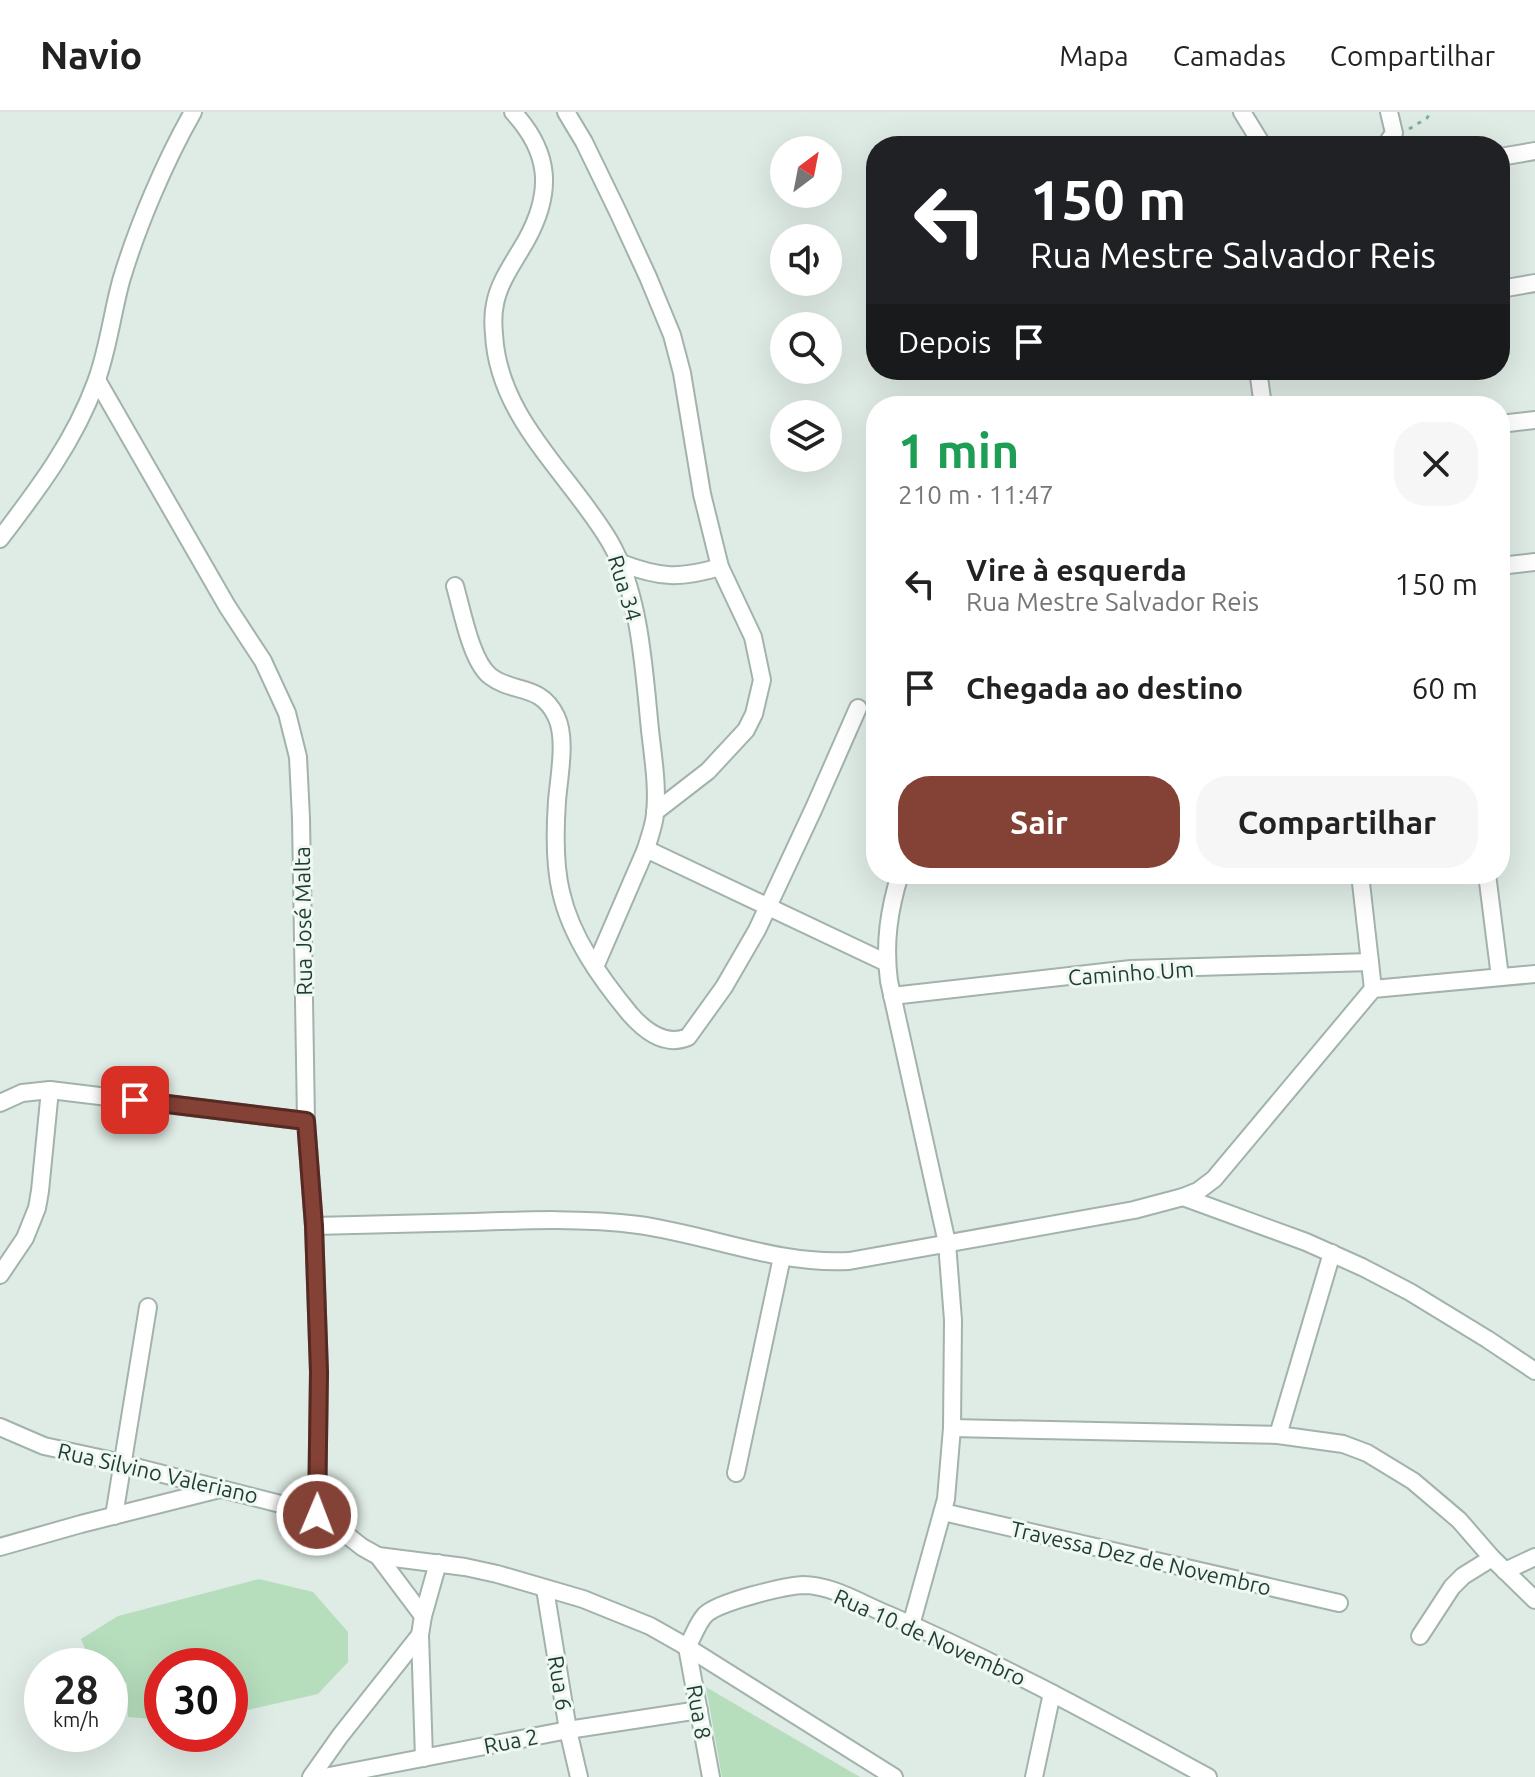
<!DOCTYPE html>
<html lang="pt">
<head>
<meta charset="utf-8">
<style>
  body { margin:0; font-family:Ubuntu,sans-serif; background:#f6f6f6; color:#222; height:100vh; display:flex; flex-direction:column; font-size:30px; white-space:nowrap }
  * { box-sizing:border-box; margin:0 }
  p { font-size:26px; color:#767676 }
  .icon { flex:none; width:44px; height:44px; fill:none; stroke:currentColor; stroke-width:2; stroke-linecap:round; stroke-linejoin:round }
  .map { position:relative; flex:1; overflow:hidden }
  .details { position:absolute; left:866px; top:284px; width:644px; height:488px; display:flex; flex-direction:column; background:#fff; border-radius:32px; box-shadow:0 8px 32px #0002 }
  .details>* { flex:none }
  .hud { position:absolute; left:866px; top:24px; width:644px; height:244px; border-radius:32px; box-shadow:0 8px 32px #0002; background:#202124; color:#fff; overflow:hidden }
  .needle { width:52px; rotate:32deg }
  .fabs { position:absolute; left:770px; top:24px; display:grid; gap:16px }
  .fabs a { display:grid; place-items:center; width:72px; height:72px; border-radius:50%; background:#fff; box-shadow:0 8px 32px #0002; font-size:40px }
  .speed { position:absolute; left:24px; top:1536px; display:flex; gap:16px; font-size:40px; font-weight:700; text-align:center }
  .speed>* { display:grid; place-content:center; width:104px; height:104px; border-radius:50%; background:#fff; box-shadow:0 8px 32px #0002; line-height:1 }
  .speed small { font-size:20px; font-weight:400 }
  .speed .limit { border:12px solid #d22; background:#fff; color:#111 }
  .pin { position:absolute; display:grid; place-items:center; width:68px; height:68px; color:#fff; margin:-34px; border-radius:16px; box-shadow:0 4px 12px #0006 }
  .me { position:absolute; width:88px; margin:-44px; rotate:1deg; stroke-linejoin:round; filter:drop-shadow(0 0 6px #0008) }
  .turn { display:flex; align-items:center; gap:28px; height:168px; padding:0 32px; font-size:36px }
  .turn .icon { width:104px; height:104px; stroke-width:2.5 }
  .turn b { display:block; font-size:56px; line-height:68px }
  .then { display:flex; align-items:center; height:76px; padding:0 32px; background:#0003; gap:16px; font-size:30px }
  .round { display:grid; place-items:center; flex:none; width:84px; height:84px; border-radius:32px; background:#f6f6f6 }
  .summary { display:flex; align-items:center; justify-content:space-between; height:136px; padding:0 32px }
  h1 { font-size:48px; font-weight:600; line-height:60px; color:#1e9e55 }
  .cta { display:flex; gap:16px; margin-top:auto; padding:16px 32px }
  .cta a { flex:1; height:92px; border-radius:32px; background:#844135; color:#fff; font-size:32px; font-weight:600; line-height:92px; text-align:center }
  .cta a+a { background:#f6f6f6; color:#222 }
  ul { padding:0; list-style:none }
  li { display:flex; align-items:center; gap:24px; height:104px; padding:0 32px }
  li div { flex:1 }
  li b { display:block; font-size:30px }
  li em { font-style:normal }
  header { display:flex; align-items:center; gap:48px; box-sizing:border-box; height:112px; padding:0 40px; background:#fff; border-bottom:2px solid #e0e0e0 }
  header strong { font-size:38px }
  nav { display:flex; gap:44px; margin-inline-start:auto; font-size:28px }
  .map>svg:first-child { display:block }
  .green { fill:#b6debd }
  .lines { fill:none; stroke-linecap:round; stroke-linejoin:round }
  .minor-casing { stroke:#a2b3ab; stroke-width:20 }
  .path { stroke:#7db19b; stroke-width:3; stroke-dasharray:4 6; stroke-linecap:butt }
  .minor { stroke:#fff; stroke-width:16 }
  .route-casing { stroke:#562a22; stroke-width:20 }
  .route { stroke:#844135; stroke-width:14 }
  .labels { text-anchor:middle; stroke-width:6; stroke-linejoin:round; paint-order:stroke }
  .street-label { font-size:22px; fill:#1f3d31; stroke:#f0f8f3 }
</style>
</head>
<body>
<header>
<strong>Navio</strong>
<nav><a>Mapa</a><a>Camadas</a><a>Compartilhar</a></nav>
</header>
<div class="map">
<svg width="1535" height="1665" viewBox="0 0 1535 1665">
  <rect width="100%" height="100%" fill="#dfebe5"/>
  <g class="green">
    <polygon points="259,1467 313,1480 348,1520 348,1550 318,1582 230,1602 230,1554 162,1554 162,1608 128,1605 127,1571 110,1565 110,1554 92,1554 81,1527 118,1504"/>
    <polygon points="706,1575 860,1665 722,1665"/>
  </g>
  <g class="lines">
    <g class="minor-casing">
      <g id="minor">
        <path d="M513,0C550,40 553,79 527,127C516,147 499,169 495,192C493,201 493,212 494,222C498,306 570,362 610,430C640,482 644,558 650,618C653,645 658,675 655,702C654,714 649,726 646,737L887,851"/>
        <polyline points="566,0 584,30 618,100 648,165 672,223 682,261 702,382 720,455 753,525 762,568 754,602 746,618 708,659 655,700"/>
        <polyline points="1242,0 1263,34"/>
        <polyline points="1385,34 1394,21 1389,0"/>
        <polyline points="1500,45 1535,39"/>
        <polyline points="1500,177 1535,171"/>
        <polyline points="1258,258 1263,294"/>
        <polyline points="97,268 227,494 263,549 287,601 298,645 301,706 306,1009 314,1114 319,1260 317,1403"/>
        <polyline points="1500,312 1535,308"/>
        <path d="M0,427C38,377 74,330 96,270C108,238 112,202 121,169C137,115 165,49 193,0"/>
        <path d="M621,451C660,466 680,467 720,455"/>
        <polyline points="1500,454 1535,450"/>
        <path d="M455,474C462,498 471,549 490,564C513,582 540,571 556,604C567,626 559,664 557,689C555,718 554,751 561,780C571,825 601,867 630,902C644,918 665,935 688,925L724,875L757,818L814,696L858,596"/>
        <path d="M900,762C889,798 884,831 889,869L947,1131L953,1208L952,1316L946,1387L911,1513"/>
        <polyline points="1360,762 1373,877"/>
        <polyline points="1487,762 1500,865"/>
        <polyline points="595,855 646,737"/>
        <polyline points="892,884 1131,857 1370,850"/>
        <polyline points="0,991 22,981 50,978 306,1009"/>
        <polyline points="1183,1085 1306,1130 1362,1155 1410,1180 1487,1227 1535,1259"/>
        <path d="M314,1114C367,1113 421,1111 474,1110C529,1108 584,1106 639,1113C710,1123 777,1153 849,1149L1134,1098L1183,1085L1198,1079L1214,1067L1373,877L1535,862"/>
        <polyline points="0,1163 25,1126 37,1096 40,1079 50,978"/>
        <polyline points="0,1315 44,1334 104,1347 304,1398 334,1413 362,1435 378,1444 465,1455 497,1462 583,1487 650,1514 687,1535 894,1665"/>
        <polyline points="952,1316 1278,1323 1343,1332 1367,1341 1413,1369 1459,1408 1492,1446 1535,1488"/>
        <polyline points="1278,1323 1332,1141"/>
        <polyline points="736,1361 782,1145"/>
        <polyline points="943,1400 1339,1491"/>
        <polyline points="114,1404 148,1195"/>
        <polyline points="0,1435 81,1412 220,1377"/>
        <polyline points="378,1444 423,1504"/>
        <polyline points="1505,1459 1535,1445"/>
        <polyline points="545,1477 568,1618 579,1665"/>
        <polyline points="1420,1524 1452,1475 1463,1464 1492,1446"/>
        <path d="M687,1535C693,1525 697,1512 705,1503C718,1490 784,1474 803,1473C832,1473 862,1492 889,1503C998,1550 1103,1608 1208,1665"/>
        <polyline points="687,1535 711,1665"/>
        <polyline points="424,1646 420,1523 423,1504 438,1451"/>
        <polyline points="311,1665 340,1624 420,1523"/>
        <polyline points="324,1665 568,1618 699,1598"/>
        <polyline points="1034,1665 1052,1581"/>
      </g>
    </g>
    <polyline class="path" points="1409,17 1427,6 1431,0"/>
    <use href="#minor" class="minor"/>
  </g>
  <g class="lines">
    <g class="route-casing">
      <polyline id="route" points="135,988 306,1009 314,1114 319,1260 317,1403"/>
    </g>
    <use href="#route" class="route"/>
  </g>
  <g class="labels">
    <g class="street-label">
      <text transform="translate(625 476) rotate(73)" y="8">Rua 34</text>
      <text transform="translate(303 809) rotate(-91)" y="8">Rua José Malta</text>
      <text transform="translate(1131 861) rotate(-4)" y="8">Caminho Um</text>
      <text transform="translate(158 1361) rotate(13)" y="8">Rua Silvino Valeriano</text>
      <text transform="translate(1141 1446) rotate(13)" y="8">Travessa Dez de Novembro</text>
      <text transform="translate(930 1525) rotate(24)" y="8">Rua 10 de Novembro</text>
      <text transform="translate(560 1571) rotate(81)" y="8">Rua 6</text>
      <text transform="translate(699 1600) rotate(80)" y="8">Rua 8</text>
      <text transform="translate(511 1629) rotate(-11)" y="8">Rua 2</text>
    </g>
  </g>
</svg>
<div class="fabs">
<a><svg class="needle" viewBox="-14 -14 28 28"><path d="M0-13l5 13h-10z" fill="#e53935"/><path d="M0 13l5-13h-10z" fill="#767676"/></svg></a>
<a><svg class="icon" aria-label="sound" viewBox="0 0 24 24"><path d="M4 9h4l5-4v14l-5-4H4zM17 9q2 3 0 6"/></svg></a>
<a><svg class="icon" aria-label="search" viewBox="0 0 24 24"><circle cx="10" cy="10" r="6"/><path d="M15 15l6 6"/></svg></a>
<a><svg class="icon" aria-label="layers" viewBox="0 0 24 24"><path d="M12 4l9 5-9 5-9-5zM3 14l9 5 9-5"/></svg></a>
</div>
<div class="speed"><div>28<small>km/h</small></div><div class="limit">30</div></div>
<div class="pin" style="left:135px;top:988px;background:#d93025"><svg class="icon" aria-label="arrive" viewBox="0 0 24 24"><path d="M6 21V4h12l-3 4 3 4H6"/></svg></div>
<svg class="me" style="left:317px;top:1403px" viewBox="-20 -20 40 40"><circle r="17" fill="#844135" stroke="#fff" stroke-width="3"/><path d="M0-11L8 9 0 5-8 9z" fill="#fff"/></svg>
<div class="hud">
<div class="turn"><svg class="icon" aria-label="left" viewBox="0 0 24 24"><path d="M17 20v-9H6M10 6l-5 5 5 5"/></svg><div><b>150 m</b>Rua Mestre Salvador Reis</div></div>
<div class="then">Depois<svg class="icon" aria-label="arrive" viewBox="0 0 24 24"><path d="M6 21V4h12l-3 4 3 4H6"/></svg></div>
</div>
<section class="details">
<div class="summary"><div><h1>1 min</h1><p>210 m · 11:47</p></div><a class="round"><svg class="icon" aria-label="close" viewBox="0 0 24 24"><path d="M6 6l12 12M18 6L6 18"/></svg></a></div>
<ul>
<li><svg class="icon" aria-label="left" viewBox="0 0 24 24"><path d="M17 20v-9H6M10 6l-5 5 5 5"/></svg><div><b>Vire à esquerda</b><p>Rua Mestre Salvador Reis</p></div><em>150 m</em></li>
<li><svg class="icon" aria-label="arrive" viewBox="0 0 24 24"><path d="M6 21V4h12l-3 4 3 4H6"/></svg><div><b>Chegada ao destino</b></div><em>60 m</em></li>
</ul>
<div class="cta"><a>Sair</a><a>Compartilhar</a></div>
</section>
</div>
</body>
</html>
